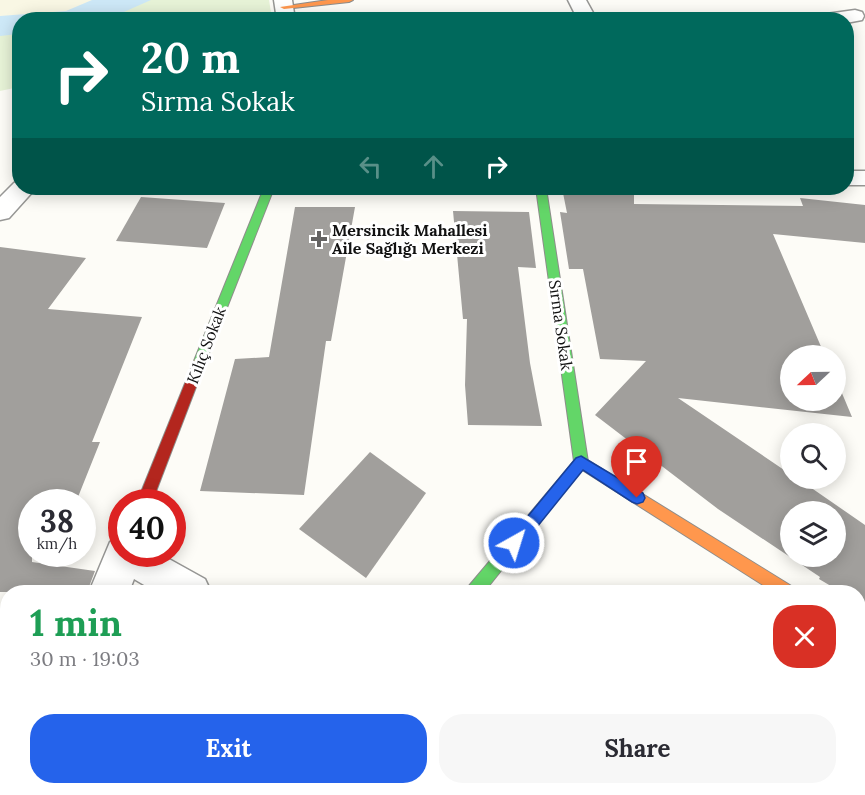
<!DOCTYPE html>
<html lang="en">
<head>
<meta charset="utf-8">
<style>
  body { margin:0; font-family:Lora,serif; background:#f7f7f7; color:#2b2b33; height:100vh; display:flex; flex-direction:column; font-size:22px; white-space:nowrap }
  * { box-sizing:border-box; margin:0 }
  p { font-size:20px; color:#7c7c81 }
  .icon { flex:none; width:33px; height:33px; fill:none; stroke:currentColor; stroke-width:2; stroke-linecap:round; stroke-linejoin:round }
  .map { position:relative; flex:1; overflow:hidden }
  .details { position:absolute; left:0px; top:585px; width:866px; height:210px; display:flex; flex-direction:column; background:#fff; border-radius:24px 24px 0 0; box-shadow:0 3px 15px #0003 }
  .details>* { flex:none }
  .banner { position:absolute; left:12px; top:12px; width:842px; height:183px; border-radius:24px; box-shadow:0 3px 15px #0003; background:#00695c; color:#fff; overflow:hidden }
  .needle { width:39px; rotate:248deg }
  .fabs { position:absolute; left:780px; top:345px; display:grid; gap:12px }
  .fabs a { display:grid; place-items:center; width:66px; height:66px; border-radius:50%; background:#fff; box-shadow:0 3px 15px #0003; font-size:30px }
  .speed { position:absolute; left:18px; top:489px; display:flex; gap:12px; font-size:30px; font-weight:700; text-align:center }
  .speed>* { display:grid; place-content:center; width:78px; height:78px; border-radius:50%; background:#fff; box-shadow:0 3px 15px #0003; line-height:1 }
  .speed small { font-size:15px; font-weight:400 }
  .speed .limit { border:9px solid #d22; background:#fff; color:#111 }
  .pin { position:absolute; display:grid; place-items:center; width:51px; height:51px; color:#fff; margin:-62px -26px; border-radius:50% 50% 50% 0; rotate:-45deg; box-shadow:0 0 6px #0007 }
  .pin .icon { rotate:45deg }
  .me { position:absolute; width:66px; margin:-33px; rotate:39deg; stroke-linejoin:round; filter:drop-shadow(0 0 4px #0008) }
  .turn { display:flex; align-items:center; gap:21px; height:126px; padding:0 30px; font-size:27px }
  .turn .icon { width:78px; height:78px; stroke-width:2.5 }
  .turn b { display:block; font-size:42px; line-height:51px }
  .lanes { display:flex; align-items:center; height:57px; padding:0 30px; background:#0003; justify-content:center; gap:30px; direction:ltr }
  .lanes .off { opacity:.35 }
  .round { display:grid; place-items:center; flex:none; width:63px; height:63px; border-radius:24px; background:#f7f7f7 }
  .head { display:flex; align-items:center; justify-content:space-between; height:102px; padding:0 30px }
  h1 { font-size:36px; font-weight:700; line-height:45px; color:#1e9e55 }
  .action { display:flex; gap:12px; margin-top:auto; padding:12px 30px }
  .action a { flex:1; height:69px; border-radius:24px; background:#2563eb; color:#fff; font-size:24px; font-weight:700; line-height:69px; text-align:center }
  .action a+a { background:#f7f7f7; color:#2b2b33 }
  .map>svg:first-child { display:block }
  .farmland { fill:#f9f7e4 }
  .green { fill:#e7f3d7 }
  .water { fill:#cde8f7 }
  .building { fill:#a19f9c; fill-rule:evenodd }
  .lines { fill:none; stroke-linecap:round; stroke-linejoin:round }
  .street-casing { stroke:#979795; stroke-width:3 }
  .fast-casing { stroke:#8e8d8b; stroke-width:2 }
  .slow-casing { stroke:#8e8d8b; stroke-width:2 }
  .jam-casing { stroke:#8e8d8b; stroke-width:2 }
  .street { fill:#fffffe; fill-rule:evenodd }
  .fast { fill:#63d668; fill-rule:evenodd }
  .slow { fill:#ff974d; fill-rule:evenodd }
  .jam { fill:#b3261e; fill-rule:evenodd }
  .route { fill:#2563eb; stroke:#184099; stroke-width:1.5 }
  .poi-dot { fill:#646362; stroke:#fff; stroke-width:2 }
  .labels { text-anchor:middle; stroke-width:6; stroke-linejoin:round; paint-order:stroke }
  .poi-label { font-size:16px; font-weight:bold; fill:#111; stroke:#fff; text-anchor:start }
  .street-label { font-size:16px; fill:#111; stroke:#fff }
</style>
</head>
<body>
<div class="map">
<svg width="865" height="795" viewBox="0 0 865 795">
  <rect width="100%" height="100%" fill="#fdfcf7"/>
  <polygon class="farmland" points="0,0 114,0 106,4 20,20 0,25"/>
  <g class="green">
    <polygon points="114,0 269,0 272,19 58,20"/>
    <polygon points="19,24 19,87 0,91 0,25"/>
  </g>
  <polygon class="water" points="92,0 151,0 108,19 20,20 19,34 0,36 0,16 66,11"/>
  <g class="building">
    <path d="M563,193L634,194V204L803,206L800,198L865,205V243L773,234L825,356H790V400H836V379L852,417L678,398L790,474V478H797L865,525V608L858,604V592H841L819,579L820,577L718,509L595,415L646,361L600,359L583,269H569L560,212L567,213ZM790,512H836V556H790Z"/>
    <polygon points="141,197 225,203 207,248 116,241"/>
    <polygon points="295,207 355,207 331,341 326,341 304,495 200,491 235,359 269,357"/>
    <polygon points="453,211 529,212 536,268 518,267 530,363 542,426 468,425 465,385 467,319 463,319"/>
    <polygon points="0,247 86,258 48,309 142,317 92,442 100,442 76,502 32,502 32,562 95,571 87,592 0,592"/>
    <polygon points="370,452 426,493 366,578 299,529"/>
  </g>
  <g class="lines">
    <g class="street-casing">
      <g id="street">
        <polygon points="274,0 292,0 295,20 277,20"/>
        <polygon points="568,0 586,0 597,20 578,20"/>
        <polygon points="855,10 862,12 864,16 862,20 846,23 846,20 810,20 812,16"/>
        <rect x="846" y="171" width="19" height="14"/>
        <polygon points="20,181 20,188 36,188 9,218 0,220 0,197 14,183"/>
        <polygon points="122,538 122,554 160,554 205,579 211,592 156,592 134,579 129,592 89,592 110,542"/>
        <polygon points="858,618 865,621 865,662 858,659"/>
        <polygon points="9,788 57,788 54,795 6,795"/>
        <polygon points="451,788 504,788 507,795 454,795"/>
      </g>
    </g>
    <g class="fast-casing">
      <g id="fast">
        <polygon points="264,188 274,188 206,361 200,366 195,364 194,361"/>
        <polygon points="536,188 546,188 588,462 484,592 466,592 468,587 574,461"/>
      </g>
    </g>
    <g class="slow-casing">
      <g id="slow">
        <polygon points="328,0 353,0 349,2 284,9 280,7"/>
        <polygon points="581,456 793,587 795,592 774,592 576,466 574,462 576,458"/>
      </g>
    </g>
    <g class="jam-casing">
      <polygon id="jam" points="200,356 206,361 152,502 137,502 194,361"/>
    </g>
    <use href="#street" class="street"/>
    <use href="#fast" class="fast"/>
    <use href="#slow" class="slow"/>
    <use href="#jam" class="jam"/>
  </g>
  <polygon class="route" points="581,456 643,493 645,498 643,502 637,504 632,502 583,470 520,548 514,550 509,548 506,543 509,539 576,458"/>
  <path class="poi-dot" d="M316 230h6v6h6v6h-6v6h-6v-6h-6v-6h6z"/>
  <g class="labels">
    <g class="poi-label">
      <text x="332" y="236">Mersincik Mahallesi<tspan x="332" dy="18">Aile Sağlığı Merkezi</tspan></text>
    </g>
    <g class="street-label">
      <text transform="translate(561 325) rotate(82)" y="6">Sırma Sokak</text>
      <text transform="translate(206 345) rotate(-69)" y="6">Kılıç Sokak</text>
    </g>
  </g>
</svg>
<div class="fabs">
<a><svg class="needle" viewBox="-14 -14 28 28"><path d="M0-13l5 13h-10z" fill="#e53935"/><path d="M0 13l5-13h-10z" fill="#7c7c81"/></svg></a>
<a><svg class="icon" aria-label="search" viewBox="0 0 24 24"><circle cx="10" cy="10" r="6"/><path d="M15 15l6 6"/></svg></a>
<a><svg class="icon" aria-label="layers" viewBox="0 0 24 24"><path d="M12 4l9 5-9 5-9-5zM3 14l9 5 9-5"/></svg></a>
</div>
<div class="speed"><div>38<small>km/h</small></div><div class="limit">40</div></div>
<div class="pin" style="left:637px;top:498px;background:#d93025"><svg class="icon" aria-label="arrive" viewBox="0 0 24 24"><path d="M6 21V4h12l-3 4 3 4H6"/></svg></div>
<svg class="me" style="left:514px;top:543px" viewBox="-20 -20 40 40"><circle r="17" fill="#2563eb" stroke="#fff" stroke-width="3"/><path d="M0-11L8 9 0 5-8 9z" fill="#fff"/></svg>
<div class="banner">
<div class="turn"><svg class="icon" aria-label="right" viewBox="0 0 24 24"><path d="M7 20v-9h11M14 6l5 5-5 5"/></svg><div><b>20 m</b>Sırma Sokak</div></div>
<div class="lanes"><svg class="icon off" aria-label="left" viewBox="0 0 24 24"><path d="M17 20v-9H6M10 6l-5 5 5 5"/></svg><svg class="icon off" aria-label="ahead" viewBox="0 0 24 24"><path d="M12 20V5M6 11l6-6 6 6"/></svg><svg class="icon" aria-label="right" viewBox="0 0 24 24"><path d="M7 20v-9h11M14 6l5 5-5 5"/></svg></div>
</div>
<section class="details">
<div class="head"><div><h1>1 min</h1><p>30 m · 19:03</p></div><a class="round" style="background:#d93025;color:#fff"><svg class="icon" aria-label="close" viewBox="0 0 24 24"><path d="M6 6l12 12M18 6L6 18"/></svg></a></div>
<div class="action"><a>Exit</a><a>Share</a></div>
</section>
</div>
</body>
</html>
